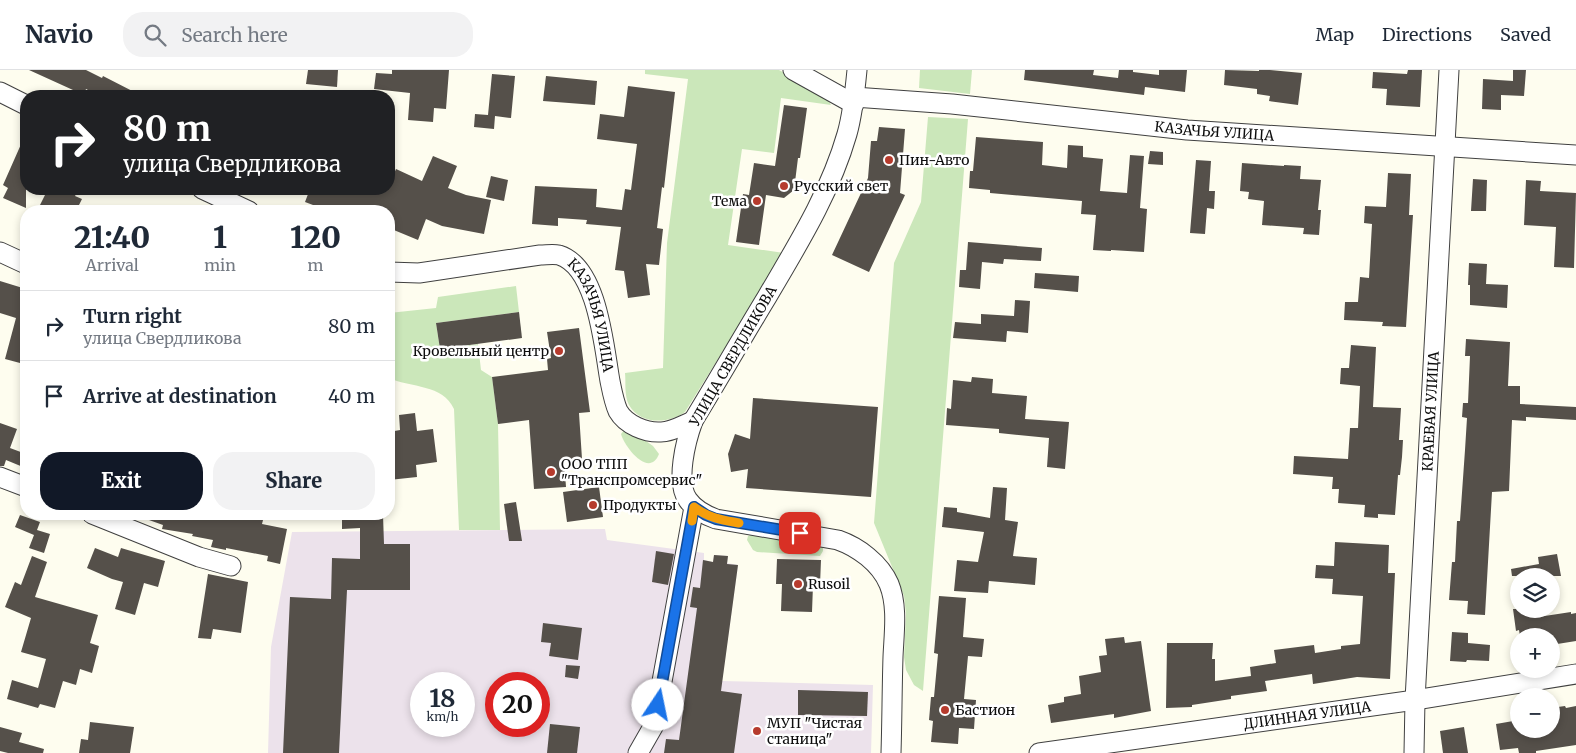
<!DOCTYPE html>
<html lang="en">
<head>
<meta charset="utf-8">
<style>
  body { margin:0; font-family:Merriweather,serif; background:#f2f2f3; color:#1f2937; height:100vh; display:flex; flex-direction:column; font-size:19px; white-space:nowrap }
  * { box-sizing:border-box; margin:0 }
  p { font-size:16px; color:#747a83 }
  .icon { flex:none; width:28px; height:28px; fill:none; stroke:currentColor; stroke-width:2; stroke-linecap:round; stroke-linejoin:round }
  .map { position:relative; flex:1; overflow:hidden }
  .sheet { position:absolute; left:20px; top:135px; width:375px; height:315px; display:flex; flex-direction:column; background:#fff; border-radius:20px; box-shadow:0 2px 8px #0003 }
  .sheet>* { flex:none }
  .top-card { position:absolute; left:20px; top:20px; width:375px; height:105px; border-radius:20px; box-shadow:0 2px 8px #0003; background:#202124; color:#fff; overflow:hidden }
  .buttons { position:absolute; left:1510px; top:498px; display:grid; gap:10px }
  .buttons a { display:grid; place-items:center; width:50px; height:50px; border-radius:50%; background:#fff; box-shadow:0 2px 8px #0003; font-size:25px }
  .speed { position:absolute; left:410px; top:602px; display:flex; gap:10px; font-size:25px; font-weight:700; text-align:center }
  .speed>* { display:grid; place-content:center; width:65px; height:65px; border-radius:50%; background:#fff; box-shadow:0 2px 8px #0003; line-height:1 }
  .speed small { font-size:12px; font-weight:400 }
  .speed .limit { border:8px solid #d22; background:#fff; color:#111 }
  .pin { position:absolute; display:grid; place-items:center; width:42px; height:42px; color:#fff; margin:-21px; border-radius:10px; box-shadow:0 2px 8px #0006 }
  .me { position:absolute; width:55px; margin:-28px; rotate:11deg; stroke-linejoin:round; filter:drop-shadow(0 0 4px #0008) }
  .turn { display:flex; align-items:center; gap:18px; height:105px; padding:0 20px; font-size:22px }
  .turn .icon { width:65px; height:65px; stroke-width:2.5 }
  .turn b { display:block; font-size:35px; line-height:42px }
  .eta { display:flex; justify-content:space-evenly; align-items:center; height:85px; text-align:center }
  .eta b { font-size:30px; font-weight:800; line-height:35px }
  .action { display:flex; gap:10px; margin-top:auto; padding:10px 20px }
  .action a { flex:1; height:58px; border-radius:20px; background:#111827; color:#fff; font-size:20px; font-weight:800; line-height:58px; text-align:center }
  .action a+a { background:#f2f2f3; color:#1f2937 }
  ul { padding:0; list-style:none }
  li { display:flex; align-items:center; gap:15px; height:70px; padding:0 20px; border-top:1px solid #e0e1e3 }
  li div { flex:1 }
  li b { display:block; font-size:19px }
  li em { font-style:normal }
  header { display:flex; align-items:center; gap:30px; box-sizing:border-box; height:70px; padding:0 25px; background:#fff; border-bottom:1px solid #e0e1e3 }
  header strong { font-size:24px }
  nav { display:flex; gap:28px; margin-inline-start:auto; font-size:18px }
  .search { width:350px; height:45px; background:#f2f2f3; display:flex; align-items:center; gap:12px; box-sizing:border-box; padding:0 18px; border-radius:20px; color:#747a83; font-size:19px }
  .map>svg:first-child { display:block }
  .industrial { fill:#ece2eb; fill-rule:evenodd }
  .green { fill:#cbe7ba }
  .building { fill:#55504a }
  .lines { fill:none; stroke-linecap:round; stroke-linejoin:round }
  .minor-casing { stroke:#404040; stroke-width:21 }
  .minor { stroke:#fff; stroke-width:19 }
  .route-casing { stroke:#114b97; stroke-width:12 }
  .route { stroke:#1a73e8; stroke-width:9 }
  .slow { stroke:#f59e0b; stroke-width:9 }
  .poi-dot { fill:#b63b2d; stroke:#fff; stroke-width:2 }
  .labels { text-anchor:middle; stroke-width:5; stroke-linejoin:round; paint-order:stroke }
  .street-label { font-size:14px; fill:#0d0d0d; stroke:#fff }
  .poi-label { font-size:14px; fill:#0d0d0d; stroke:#fff; text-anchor:start }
</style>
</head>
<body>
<header>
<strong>Navio</strong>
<div class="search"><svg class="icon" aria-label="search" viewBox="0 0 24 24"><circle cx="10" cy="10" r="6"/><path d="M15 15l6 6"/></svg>Search here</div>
<nav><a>Map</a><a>Directions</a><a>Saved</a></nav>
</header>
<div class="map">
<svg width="1576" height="683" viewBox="0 0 1576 683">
  <rect width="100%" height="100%" fill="#fefdef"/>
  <path class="industrial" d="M605,459L607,470L704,483V490L713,492L714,485L728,486L727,493L738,495L722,611L873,615L871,683H268L271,577L292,462ZM421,614H464V656H421ZM496,614H539V656H496Z"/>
  <g class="green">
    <path d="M645,0H779L826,26L831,35L781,28L774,83L742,79L728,175L784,183L685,342C669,354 640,355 629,335C624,325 626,313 625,303L663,298L667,173L688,9L645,4Z"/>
    <polygon points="920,0 972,0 970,24 919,18"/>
    <polygon points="928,47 968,49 923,621 914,615 906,600 904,587 906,544 904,526 874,453 894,193 921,132"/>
    <path d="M516,216L519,242L436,253L440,279L478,274L481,300L492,307L498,354L500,460H459L454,339C443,314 411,318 389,308V243L436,238L438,227Z"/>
    <path d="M625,359H629L653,376L659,384C649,409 624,376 621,364Z"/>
    <polygon points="751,465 821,476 823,478 823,481 820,486 757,482 753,480 747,470 748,466"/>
  </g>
  <g class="building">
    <polygon points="29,0 86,0 102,8 103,6 142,26 100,26 86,19 84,25"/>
    <polygon points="308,0 338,0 337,17 306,14"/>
    <polygon points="392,0 449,0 446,39 434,38 433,52 408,50 410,23 374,19 376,3 392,4"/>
    <polygon points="1025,0 1094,0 1093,5 1118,8 1119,0 1133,0 1133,2 1159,5 1159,0 1187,0 1185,22 1145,17 1144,25 1024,10"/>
    <polygon points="1225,0 1259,1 1259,0 1270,0 1302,3 1298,35 1269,31 1270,26 1257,24 1257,19 1224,15"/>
    <polygon points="1408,0 1422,0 1420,37 1386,35 1387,19 1372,18 1373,2 1407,4"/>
    <polygon points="1513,0 1526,0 1524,26 1501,25 1501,40 1482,39 1483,9 1513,11"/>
    <polygon points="492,4 515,6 511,48 495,46 494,59 474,57 475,44 488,45"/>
    <polygon points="546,6 597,11 595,35 543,31"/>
    <polygon points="628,16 675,22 664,118 662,117 657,158 663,159 659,195 646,194 650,225 628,228 624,201 615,200 621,157 586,154 587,150 558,148 558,156 532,154 535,116 597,119 596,137 622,140 625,119 631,120 637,74 597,69 600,44 624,47"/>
    <polygon points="784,35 807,38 800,88 798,88 794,120 784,128 766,125 759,175 736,172 743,124 749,125 754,93 775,96"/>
    <polygon points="879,57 905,59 900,123 905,125 869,202 832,185 868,108 871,71 877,71"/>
    <polygon points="26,63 26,138 3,128 8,118 3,115"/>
    <polygon points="976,67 1043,72 1042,95 1067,98 1068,75 1083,76 1083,87 1103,89 1100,121 1127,123 1130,85 1144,86 1140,138 1147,139 1144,182 1111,180 1111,181 1093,180 1096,145 1081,144 1082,131 990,123 990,120 969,118 970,101 973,101"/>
    <polygon points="1150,81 1163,82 1163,95 1148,94"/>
    <polygon points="433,86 457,96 448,118 466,125 491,130 484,164 442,156 426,149 418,170 389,158 389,141 329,141 305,132 310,119 389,119 389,115 396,99 422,111"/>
    <polygon points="1196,90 1211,91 1209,121 1215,121 1214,139 1207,138 1205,164 1190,163"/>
    <polygon points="1242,93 1284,96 1284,95 1301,96 1300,109 1321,110 1318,140 1321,140 1319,165 1303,164 1304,158 1262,155 1264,131 1248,129 1249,122 1240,121"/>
    <polygon points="1388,103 1411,104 1409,145 1413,145 1406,257 1382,256 1383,252 1344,250 1345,232 1358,232 1360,207 1369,208 1372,154 1364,153 1365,136 1386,137"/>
    <polygon points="491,106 508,110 504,131 486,127"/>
    <polygon points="1473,109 1487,110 1486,141 1471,141"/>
    <polygon points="1526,110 1541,111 1540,121 1576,123 1574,198 1554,197 1556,157 1524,155"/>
    <polygon points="48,119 79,119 75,126 82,129 76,141 37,141"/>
    <polygon points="968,172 1042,178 1041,191 1004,189 1003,194 982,192 980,219 959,217 960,200 966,200"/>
    <polygon points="1469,193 1487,194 1486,214 1508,215 1507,238 1470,235 1470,215 1468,215"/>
    <polygon points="1035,203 1079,206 1078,222 1034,218"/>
    <polygon points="0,211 26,219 26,272 20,293 5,289 16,248 0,243"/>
    <polygon points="1015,230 1030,231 1028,263 1007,261 1006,272 953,268 955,252 981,254 981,244 1014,246"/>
    <polygon points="519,242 522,268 440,279 436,253"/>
    <polygon points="579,258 590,342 579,343 582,389 564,390 566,417 534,419 529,350 498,354 492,307 548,300 547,289 551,288 547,262"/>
    <polygon points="1466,269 1510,272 1508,316 1520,316 1520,334 1576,337 1576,350 1526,347 1526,351 1512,350 1509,421 1492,422 1485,545 1467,544 1468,531 1449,530 1452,492 1455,492 1457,451 1460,451 1465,380 1467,348 1462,347 1463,333 1468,333 1470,286 1465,286"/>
    <polygon points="1351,275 1376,277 1373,337 1401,338 1399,370 1403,370 1402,387 1400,405 1398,405 1395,445 1378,444 1378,448 1364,447 1365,435 1338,433 1339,419 1332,419 1333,407 1293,404 1294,386 1348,389 1350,358 1358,358 1360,316 1340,314 1341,298 1349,298"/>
    <polygon points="972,307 993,309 992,323 1027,326 1025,349 1069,352 1065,399 1047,397 1049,368 999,363 999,359 946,355 947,338 951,339 953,310 971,312"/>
    <polygon points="753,328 878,337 871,427 746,418 748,399 731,402 728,384 735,364 750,369"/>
    <polygon points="415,343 417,361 433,359 437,392 416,395 417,407 389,410 389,362 400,360 399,345"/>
    <polygon points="0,353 17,359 10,378 26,384 23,397 6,390 4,396 0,396"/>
    <polygon points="599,417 603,447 567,452 563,422"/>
    <polygon points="993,417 1007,418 1005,450 1018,452 1013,486 1037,488 1035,515 989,511 988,523 954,521 957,490 978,492 984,462 942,457 944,437 957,438 957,442 990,448"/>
    <polygon points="516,432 522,471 509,471 504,434"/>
    <polygon points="135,444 251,444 264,446 262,454 287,459 280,494 267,491 268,486 226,478 226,480 211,477 213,470 192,466 193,464 162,459 163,455 135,445"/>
    <polygon points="20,445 40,452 37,460 50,464 44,483 29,478 34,465 15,457"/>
    <polygon points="383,445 384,474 410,474 410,520 347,520 339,683 283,683 290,527 331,529 332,488 360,489 360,458 342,459 342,446"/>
    <polygon points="1335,472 1389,475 1388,503 1395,503 1390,609 1357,607 1313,614 1312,604 1265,611 1267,621 1231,626 1231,629 1192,635 1192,637 1166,638 1167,573 1213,573 1212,589 1215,589 1215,611 1251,606 1250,597 1276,593 1274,580 1314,575 1315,583 1341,579 1341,576 1360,574 1363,526 1332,524 1333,509 1315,508 1316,495 1334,496"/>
    <polygon points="95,478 118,487 121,478 165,491 158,517 144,513 135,545 115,539 123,512 112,509 87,498"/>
    <polygon points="656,481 674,484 668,515 652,512"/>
    <polygon points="1557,484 1561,506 1512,506 1511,499 1539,494 1538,487"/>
    <polygon points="714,485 728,486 727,494 738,495 721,621 742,624 734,683 664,683 666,669 679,670 697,538 690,537 693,517 700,518 703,490 713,492"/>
    <polygon points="32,486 47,492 35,527 98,545 90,573 99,576 92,603 80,599 76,615 63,611 55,638 40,634 38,638 7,629 12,610 38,618 46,589 21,582 31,548 5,537 15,512 21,515"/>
    <polygon points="777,489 821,490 820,515 813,515 812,542 781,541 782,514 776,514"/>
    <polygon points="208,504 248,512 241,563 213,559 211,569 198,568"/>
    <polygon points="939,526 966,528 963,567 984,569 982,587 968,586 964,629 976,630 974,659 959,658 958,674 931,672 933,651 929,650 931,627 934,627 938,584 934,583"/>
    <polygon points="1513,539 1537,539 1538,547 1571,542 1571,544 1576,543 1576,571 1551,575 1551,566 1520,566 1519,560 1516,561"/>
    <polygon points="543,553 582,558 578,590 549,586 551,573 541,572"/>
    <polygon points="1452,562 1468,563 1468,573 1490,575 1489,591 1467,590 1466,592 1450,591"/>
    <polygon points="1124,567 1125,573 1141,571 1151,641 1114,648 1114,644 1051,653 1048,635 1064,632 1064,627 1081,624 1079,606 1101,602 1099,586 1107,585 1105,569"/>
    <polygon points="566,595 580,596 578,609 565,607"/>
    <polygon points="798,620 868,622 867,646 798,645"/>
    <polygon points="1565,636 1566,638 1576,636 1576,675 1536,681 1536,683 1519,683 1518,678 1500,680 1496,654 1519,650 1519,659 1551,659 1551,638"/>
    <polygon points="90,652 134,657 130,683 79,683 81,669 88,670"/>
    <polygon points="550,654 580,657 577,683 547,683"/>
    <polygon points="0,657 22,663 19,672 44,679 43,683 8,683 0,681"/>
    <polygon points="1464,657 1468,683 1443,683 1440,661"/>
  </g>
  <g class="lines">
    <g class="minor-casing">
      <g id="minor">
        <polyline points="793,0 854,34"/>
        <path d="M857,0C855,21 853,43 847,64C830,123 798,174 767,227C742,268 718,310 693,351C686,370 675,412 688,430C695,440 705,445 716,449L838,470C858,477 880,493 889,514C898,536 894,563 893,587C892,619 892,651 891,683"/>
        <polyline points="0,22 26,35"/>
        <path id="s1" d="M854,27L952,34L1187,60L1576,85"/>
        <polyline points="202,119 249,141"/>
        <polyline points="0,182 26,194"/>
        <path id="s2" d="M389,202L419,203L540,185C546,185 553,184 559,185C598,197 604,278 610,311C612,321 614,332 618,341C626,355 646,363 661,362C672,362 683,355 693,351"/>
        <polyline points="0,407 26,417"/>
        <polyline points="92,444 199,487 231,496"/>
        <polyline points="638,683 654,655 694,437"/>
        <path id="s3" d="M1039,683L1415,630L1576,604"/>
        <path id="s4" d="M1414,683L1415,630L1449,0"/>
      </g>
    </g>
    <use href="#minor" class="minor"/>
  </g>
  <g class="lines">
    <g class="route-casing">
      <polyline id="route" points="658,635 694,437 706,445 716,449 800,463"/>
    </g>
    <use href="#route" class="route"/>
    <path class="slow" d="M692,451L694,437C708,448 723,450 739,453"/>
  </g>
  <g class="poi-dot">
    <circle cx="889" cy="90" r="5"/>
    <circle cx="784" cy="116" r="5"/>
    <circle cx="757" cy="131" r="5"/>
    <circle cx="559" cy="281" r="5"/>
    <circle cx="551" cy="402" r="5"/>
    <circle cx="593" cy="435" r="5"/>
    <circle cx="798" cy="514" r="5"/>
    <circle cx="945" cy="640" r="5"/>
    <circle cx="757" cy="661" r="5"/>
  </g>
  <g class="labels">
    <g class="street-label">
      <text dy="5" stroke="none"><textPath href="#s1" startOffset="362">КАЗАЧЬЯ УЛИЦА</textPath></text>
      <text dy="5" stroke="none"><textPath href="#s2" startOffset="244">КАЗАЧЬЯ УЛИЦА</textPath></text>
      <text transform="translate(733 286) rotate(-60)" y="5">УЛИЦА СВЕРДЛИКОВА</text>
      <text dy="5" stroke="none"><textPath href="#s4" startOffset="342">КРАЕВАЯ УЛИЦА</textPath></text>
      <text dy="5" stroke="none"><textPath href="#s3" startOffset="271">ДЛИННАЯ УЛИЦА</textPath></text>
    </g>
    <g class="poi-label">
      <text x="899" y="95">Пин-Авто</text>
      <text x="794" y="121">Русский свет</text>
      <text x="747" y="136" text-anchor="end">Тема</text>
      <text x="549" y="286" text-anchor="end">Кровельный центр</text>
      <text x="561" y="399">ООО ТПП<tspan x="561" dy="16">"Транспромсервис"</tspan></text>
      <text x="603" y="440">Продукты</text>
      <text x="808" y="519">Rusoil</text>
      <text x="955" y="645">Бастион</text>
      <text x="767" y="658">МУП "Чистая<tspan x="767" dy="16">станица"</tspan></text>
    </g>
  </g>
</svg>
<div class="buttons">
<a><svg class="icon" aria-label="layers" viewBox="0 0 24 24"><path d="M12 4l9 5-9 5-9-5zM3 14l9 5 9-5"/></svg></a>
<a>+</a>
<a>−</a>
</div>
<div class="speed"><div>18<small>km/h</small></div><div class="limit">20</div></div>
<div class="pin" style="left:800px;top:463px;background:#d93025"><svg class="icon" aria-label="arrive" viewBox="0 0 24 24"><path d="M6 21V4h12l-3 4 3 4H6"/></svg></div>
<svg class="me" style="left:658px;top:635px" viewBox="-20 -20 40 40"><circle r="19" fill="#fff"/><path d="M0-13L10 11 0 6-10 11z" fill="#1a73e8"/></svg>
<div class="top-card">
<div class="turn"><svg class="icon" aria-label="right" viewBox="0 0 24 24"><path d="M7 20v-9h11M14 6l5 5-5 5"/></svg><div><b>80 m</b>улица Свердликова</div></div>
</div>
<section class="sheet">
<div class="eta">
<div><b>21:40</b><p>Arrival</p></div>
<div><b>1</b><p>min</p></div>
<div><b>120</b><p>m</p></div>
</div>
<ul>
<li><svg class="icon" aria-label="right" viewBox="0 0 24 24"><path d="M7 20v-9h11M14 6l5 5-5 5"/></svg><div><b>Turn right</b><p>улица Свердликова</p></div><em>80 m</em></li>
<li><svg class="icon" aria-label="arrive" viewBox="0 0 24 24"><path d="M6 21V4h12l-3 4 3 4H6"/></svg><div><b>Arrive at destination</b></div><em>40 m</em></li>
</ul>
<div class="action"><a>Exit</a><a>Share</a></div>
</section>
</div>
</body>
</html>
